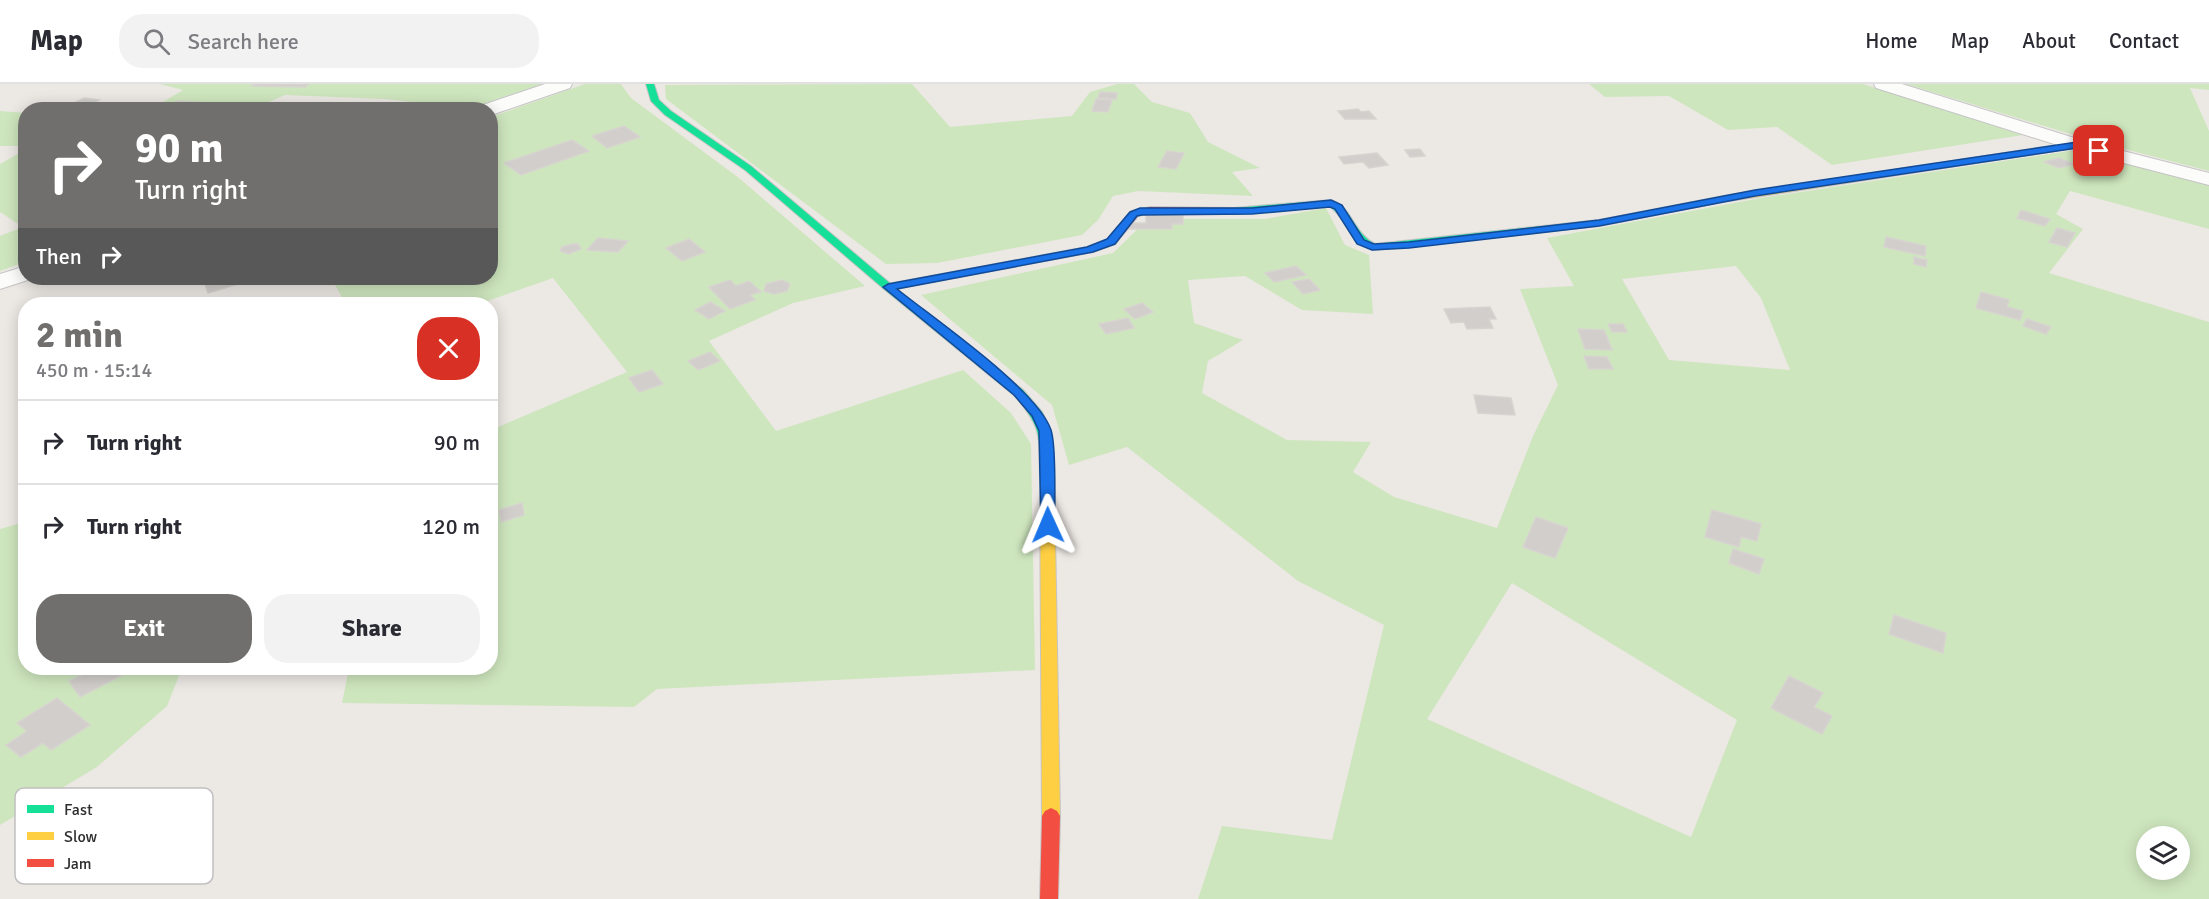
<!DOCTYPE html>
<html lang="en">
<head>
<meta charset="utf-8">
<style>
  body { margin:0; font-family:Signika,sans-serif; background:#f2f2f3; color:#2b2b33; height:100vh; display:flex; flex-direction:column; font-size:22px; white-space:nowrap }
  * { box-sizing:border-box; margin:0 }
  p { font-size:20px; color:#7c7c81 }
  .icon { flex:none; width:33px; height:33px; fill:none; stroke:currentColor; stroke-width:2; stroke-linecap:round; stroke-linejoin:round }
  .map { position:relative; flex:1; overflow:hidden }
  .details { position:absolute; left:18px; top:213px; width:480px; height:378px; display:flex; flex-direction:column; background:#fff; border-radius:24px; box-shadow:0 3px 15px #0003 }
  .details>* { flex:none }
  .top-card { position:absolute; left:18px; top:18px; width:480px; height:183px; border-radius:24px; box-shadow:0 3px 15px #0003; background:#706f6e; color:#fff; overflow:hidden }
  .fabs { position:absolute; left:2136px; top:742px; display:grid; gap:12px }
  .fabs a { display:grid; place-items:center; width:54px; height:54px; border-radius:50%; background:#fff; box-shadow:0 3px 15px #0003; font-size:30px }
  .pin { position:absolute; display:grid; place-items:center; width:51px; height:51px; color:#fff; margin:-26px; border-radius:12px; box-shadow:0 3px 9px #0006 }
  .me { position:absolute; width:66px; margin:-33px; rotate:359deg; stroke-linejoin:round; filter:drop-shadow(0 0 4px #0008) }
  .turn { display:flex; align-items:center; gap:21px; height:126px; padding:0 18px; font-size:27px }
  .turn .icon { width:78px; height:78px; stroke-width:2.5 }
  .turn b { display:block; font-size:42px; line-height:51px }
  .then { display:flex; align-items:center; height:57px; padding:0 18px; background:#0003; gap:12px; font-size:22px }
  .round { display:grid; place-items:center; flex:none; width:63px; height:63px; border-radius:24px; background:#f2f2f3 }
  .head { display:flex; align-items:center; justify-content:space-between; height:102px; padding:0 18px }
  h1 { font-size:36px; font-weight:700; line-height:45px; color:#706f6e }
  .button { display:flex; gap:12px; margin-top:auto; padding:12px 18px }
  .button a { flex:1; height:69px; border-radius:24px; background:#706f6e; color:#fff; font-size:24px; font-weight:700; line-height:69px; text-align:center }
  .button a+a { background:#f2f2f3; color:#2b2b33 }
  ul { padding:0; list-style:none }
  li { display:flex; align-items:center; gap:18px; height:84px; padding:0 18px; border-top:2px solid #e1e1e2 }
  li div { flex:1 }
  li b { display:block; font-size:22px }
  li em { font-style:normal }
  header { display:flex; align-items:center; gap:36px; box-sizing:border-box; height:84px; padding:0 30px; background:#fff; border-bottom:2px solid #e1e1e2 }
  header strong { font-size:28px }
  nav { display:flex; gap:33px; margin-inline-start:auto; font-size:21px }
  .search { width:420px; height:54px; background:#f2f2f3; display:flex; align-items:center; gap:15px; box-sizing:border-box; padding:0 21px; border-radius:24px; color:#7c7c81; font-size:22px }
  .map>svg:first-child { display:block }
  .green { fill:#cee6be; fill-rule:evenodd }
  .building { fill:#d1cecb; stroke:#d7d4d0; stroke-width:1.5 }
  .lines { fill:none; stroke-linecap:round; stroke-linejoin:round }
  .street-casing { stroke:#c5c4c5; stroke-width:2 }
  .fast-casing { stroke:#c5c4c5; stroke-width:2 }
  .slow-casing { stroke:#c5c4c5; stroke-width:2 }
  .jam-casing { stroke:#c5c4c5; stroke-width:2 }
  .street { fill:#fcfcfb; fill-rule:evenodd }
  .fast { fill:#16e098; fill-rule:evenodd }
  .slow { fill:#ffcf43; fill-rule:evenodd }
  .jam { fill:#f24e42; fill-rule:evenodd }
  .route { fill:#1a73e8; stroke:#114b97; stroke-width:1.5 }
  .key { fill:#fff; stroke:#c0c0c0; stroke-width:1.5 }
  .key-label { font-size:16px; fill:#2e2e2e }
</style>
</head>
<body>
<header>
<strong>Map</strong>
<div class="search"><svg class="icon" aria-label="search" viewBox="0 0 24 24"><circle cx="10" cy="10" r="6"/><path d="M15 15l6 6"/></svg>Search here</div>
<nav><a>Home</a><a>Map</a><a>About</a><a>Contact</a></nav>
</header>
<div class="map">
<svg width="2209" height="815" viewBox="0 0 2209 815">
  <rect width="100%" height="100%" fill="#ece8e4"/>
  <g class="green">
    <polygon points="160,0 543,0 468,25 450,25 431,20 384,15 285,11 253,25 150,26 183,6"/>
    <polygon points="585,0 621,0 631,14 739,94 865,202 793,219 709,257 776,347 963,286 1011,329 1031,360 1035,586 657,605 634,623 342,619 349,584 490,584 491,346 627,288 553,194 479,220 346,220 331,194 490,194 491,33"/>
    <polygon points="912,0 950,43 1072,32 1090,8 1117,0 1134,0 1152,18 1190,29 1208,58 1260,84 1232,88 1253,112 1138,107 1113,112 1098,136 1082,151 937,179 886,180 666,15 665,1"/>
    <polygon points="1589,0 1863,0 2023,51 1832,81 1777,43 1728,46 1669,12 1605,13"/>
    <polygon points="1906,0 2209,0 2209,6 2190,4 2209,47 2209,87 2090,56"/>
    <polygon points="0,27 25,29 25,62 0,62"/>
    <path d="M2082,65L2209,99V145L2070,107L2056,130L2083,145L2049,189L2209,238V815H1198L1222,742L1332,756L1384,541L1298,497L1127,363L1069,381L1052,321L921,211L1113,169L1148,135H1265L1326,124L1345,161L1369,171L1373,230L1302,226L1245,192L1188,196L1194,239L1243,256L1208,277L1202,309L1287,356L1371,358L1353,388L1394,413L1497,444L1533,352L1558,301L1520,205L1574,202L1547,154L1761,114ZM1736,182L1761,214L1790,286L1669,276L1622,195ZM1512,499L1737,636L1691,753L1427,635ZM2146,753H2180V786H2146Z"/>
    <polygon points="25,66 25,178 0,187 0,152 23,143 0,128 0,80"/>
    <polygon points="25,438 26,584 182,584 167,622 97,683 0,741 0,445"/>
  </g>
  <g class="building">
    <polygon points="255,0 309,0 305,3 252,2"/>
    <polygon points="1100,8 1117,9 1116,15 1098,14"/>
    <polygon points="84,14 99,16 83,24 68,22"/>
    <polygon points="1096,15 1112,16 1108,28 1092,27"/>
    <polygon points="178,17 210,19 199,26 162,26"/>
    <polygon points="1358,25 1361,28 1369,27 1376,35 1345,35 1338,27"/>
    <polygon points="624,42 640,53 607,64 592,52"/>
    <polygon points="572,56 589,67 521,91 504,79"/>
    <polygon points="1420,65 1425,72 1410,73 1405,66"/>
    <polygon points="1167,67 1184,69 1176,85 1158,83"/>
    <polygon points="1377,69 1388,81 1369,84 1363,78 1344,80 1339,73"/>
    <polygon points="2059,74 2074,80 2059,84 2044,78"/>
    <polygon points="2021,126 2050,135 2045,142 2017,134"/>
    <polygon points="1146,131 1183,131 1183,140 1172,140 1172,145 1128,145 1128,139 1146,139"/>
    <polygon points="2057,144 2075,149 2067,163 2049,158"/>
    <polygon points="1886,153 1926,162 1925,172 1884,163"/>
    <polygon points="598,154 628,157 618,168 587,166"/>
    <polygon points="689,155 705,168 682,177 666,164"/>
    <polygon points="572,160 578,160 581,165 569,170 560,167 562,163"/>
    <polygon points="1914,173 1927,176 1926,183 1914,180"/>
    <polygon points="1296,182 1306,191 1274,198 1265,189"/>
    <polygon points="203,194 236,194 238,200 208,209"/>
    <polygon points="1309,195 1320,206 1303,210 1292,198"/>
    <polygon points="730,196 736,202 749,197 761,208 750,211 755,216 730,225 709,203"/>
    <polygon points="782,196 790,200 787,207 774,210 764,207 766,200"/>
    <polygon points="1981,208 2009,216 2007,223 2023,227 2020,236 1976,224"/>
    <polygon points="710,218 725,227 709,235 695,226"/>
    <polygon points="1142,219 1153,228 1135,235 1124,225"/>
    <polygon points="1490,223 1496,235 1489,235 1493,244 1467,245 1464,238 1451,239 1444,225"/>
    <polygon points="1128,234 1134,244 1106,250 1099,240"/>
    <polygon points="2027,235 2051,243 2046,250 2023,242"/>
    <polygon points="1608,240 1623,240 1627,248 1612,248"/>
    <polygon points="1578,245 1604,246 1612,266 1585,265"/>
    <polygon points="710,268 720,277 698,286 688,277"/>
    <polygon points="1584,272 1607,273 1613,285 1589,285"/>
    <polygon points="652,286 663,300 639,308 629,294"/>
    <polygon points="1474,311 1511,314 1515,331 1478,329"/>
    <polygon points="522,419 524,431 501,438 499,426"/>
    <polygon points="1712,426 1761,440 1757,457 1741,453 1739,463 1705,453"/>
    <polygon points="1536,433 1568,444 1555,474 1523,463"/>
    <polygon points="1733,465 1764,475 1759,490 1729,479"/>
    <polygon points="1894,531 1946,549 1943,569 1889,550"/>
    <polygon points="96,584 128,584 130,587 80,613 69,597"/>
    <polygon points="1789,592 1823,609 1814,623 1832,632 1822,650 1771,624"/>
    <polygon points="57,614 90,641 51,666 43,659 21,673 6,661 27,647 17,639"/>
  </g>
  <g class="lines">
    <g class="street-casing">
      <g id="street">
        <polygon points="545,0 572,0 570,4 494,30 490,31 490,26 478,26 480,22"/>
        <polygon points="1874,0 1902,0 2084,57 2209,89 2209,101 2070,65 1876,4"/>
        <polygon points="26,182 26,194 34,194 0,205 0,190"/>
      </g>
    </g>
    <g class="fast-casing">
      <g id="fast">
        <path d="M646,0H654L659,16L671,27L751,82L892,201L1023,306L1042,328L1051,347L1054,393L1052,396H1042L1040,393C1039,351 1043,345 1015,312L884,205L745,86L665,31L651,17Z"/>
        <path d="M1729,111L1734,114L1732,116L1599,142L1373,166C1349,159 1348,135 1329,122L1234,130L1229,127L1234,124L1331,116C1352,123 1354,150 1375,160L1599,136Z"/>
      </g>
    </g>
    <g class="slow-casing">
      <g id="slow">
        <polygon points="2077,58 2080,59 2080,63 1729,117 1724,114 1729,111"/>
        <polygon points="1047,389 1054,393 1060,732 1057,737 1051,740 1045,737 1042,732 1040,393"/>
      </g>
    </g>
    <g class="jam-casing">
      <g id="jam">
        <polygon points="1150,123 1234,124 1239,127 1234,130 1150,129 1138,132 1115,160 1093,168 888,206 883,203 888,200 1087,163 1107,156 1130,128"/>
        <polygon points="1051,724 1057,727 1060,732 1058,815 1040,815 1042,732 1045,727"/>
      </g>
    </g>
    <use href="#street" class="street"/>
    <use href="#fast" class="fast"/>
    <use href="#slow" class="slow"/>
    <use href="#jam" class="jam"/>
  </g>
  <path class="route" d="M2077,58L2104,67L2099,69L2077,64L1755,112L1599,142L1409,164L1372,166L1357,160L1335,125L1330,123L1252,130L1142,131L1137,132L1115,160L1093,168L897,205C933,234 1038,306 1051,346C1057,364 1054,419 1055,441L1048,446L1041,441L1039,347L1032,332L1014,311L883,203L888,200L1087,163L1107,155L1130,128L1140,124H1252L1331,116L1342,121L1364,156L1374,160L1409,158L1599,136L1755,106Z"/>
  <rect x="15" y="704" width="198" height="96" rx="9" class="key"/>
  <rect x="27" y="721" width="27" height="8" fill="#16e098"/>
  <rect x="27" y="748" width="27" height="8" fill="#ffcf43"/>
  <rect x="27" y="775" width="27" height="8" fill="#f24e42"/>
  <g class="key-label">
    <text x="64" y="731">Fast</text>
    <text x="64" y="758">Slow</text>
    <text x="64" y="785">Jam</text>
  </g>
</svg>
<div class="fabs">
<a><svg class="icon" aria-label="layers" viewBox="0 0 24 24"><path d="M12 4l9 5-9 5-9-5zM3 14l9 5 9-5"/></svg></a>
</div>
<div class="pin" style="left:2099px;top:67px;background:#d93025"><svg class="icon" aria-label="arrive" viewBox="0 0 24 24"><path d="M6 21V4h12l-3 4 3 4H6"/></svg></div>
<svg class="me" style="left:1048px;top:441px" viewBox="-20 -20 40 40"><path d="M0-17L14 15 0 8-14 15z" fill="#1a73e8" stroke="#fff" stroke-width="4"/></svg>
<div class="top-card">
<div class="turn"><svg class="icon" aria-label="right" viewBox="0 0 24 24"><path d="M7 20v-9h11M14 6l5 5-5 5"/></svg><div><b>90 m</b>Turn right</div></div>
<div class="then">Then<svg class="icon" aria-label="right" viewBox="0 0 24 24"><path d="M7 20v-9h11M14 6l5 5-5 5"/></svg></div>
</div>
<section class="details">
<div class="head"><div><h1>2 min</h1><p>450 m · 15:14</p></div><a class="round" style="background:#d93025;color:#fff"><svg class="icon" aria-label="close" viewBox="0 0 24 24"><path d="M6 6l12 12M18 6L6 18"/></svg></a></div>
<ul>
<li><svg class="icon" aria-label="right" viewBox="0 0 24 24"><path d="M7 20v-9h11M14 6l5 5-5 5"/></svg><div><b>Turn right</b></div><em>90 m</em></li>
<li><svg class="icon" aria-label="right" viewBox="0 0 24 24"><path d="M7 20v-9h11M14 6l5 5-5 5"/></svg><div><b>Turn right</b></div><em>120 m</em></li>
</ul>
<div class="button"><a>Exit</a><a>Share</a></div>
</section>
</div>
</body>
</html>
